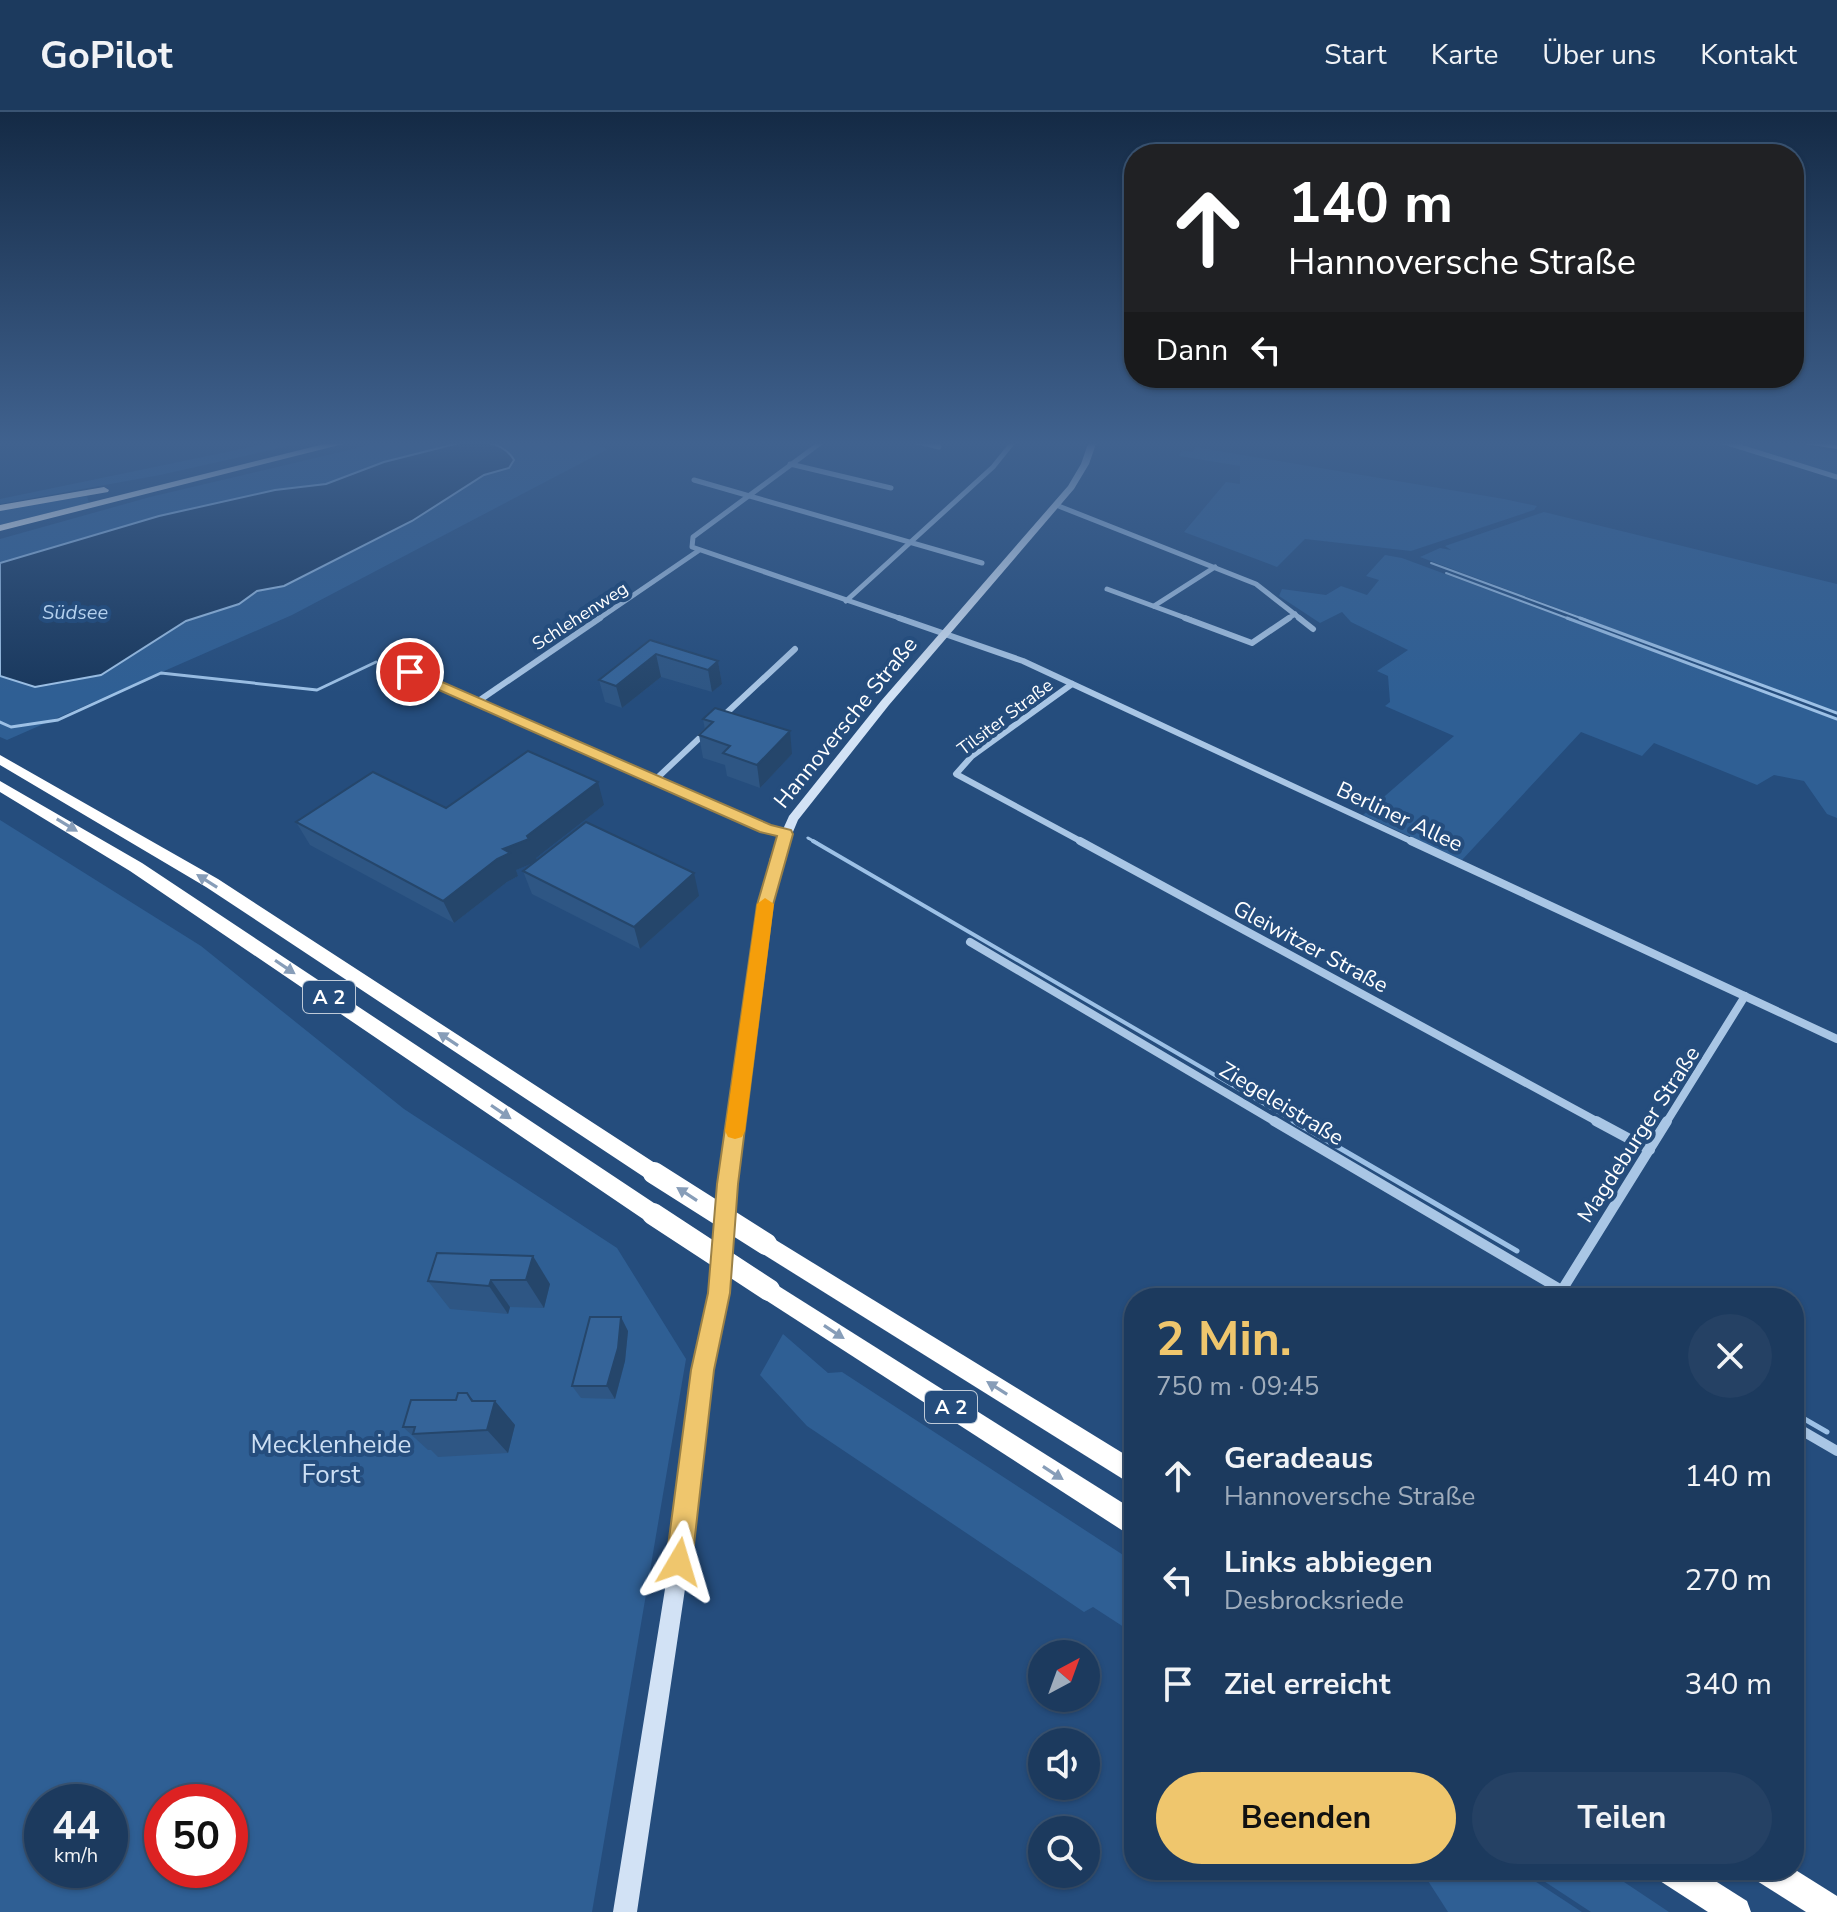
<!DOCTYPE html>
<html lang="de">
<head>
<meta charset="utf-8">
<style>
  body { margin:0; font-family:"Nunito Sans",sans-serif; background:#254164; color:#f1f3f6; height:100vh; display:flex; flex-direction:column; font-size:30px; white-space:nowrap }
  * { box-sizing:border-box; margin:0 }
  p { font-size:26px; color:#a0adbc }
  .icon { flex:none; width:44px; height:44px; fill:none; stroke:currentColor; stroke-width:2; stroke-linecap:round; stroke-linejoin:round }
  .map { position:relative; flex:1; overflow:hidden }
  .drawer { position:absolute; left:1124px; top:1176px; width:680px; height:592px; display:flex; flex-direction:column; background:#1c3a5e; border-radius:32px; box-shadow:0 2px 6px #0004,0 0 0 2px #3a5473 }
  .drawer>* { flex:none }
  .hud { position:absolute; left:1124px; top:32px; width:680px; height:244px; border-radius:32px; box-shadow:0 2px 6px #0004,0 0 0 2px #3a5473; background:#202124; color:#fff; overflow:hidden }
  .needle { width:52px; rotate:41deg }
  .tools { position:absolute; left:1028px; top:1528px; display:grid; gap:16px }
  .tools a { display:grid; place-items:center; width:72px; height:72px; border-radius:50%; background:#1c3a5e; box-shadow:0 2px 6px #0004,0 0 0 2px #3a5473; font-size:40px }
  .speed { position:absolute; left:24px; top:1672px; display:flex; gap:16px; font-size:40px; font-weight:700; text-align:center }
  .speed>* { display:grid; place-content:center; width:104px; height:104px; border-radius:50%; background:#1c3a5e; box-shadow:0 2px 6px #0004,0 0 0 2px #3a5473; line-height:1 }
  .speed small { font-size:20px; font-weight:400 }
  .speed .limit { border:12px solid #d22; background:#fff; color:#111 }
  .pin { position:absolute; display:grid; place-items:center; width:68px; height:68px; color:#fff; margin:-34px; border:4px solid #fff; border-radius:50%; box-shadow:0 2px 8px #0007 }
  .me { position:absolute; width:88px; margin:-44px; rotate:7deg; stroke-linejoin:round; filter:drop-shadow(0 0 6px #0008) }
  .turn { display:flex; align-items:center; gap:28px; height:168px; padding:0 32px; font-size:36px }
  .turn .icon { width:104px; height:104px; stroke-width:2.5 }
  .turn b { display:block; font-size:56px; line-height:68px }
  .then { display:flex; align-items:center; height:76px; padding:0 32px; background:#0003; gap:16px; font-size:30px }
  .round { display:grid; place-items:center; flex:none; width:84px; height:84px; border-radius:42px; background:#254164 }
  .overview { display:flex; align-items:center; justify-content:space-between; height:136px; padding:0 32px }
  h1 { font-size:48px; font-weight:700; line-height:60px; color:#efc66d }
  .action { display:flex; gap:16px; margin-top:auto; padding:16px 32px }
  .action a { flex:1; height:92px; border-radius:48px; background:#efc66d; color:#111; font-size:32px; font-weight:700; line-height:92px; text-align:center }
  .action a+a { background:#254164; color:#f1f3f6 }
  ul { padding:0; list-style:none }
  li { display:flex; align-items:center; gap:24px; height:104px; padding:0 32px }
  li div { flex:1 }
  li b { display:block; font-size:30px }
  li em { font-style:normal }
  header { display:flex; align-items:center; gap:48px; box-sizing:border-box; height:112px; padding:0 40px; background:#1c3a5e; border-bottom:2px solid #3a5473 }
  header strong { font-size:38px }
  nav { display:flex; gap:44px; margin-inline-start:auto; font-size:28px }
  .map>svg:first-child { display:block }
  .green { fill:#2f5f94; fill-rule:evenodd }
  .water { fill:#19385d; stroke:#9dc1e6; stroke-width:2 }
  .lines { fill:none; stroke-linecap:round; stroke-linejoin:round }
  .stream-far3 { stroke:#9dc1e6; stroke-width:2 }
  .stream-far2 { stroke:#9dc1e6; stroke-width:3 }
  .stream-far1 { stroke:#9dc1e6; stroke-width:4 }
  .stream { stroke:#9dc1e6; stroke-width:5 }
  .minor-far3 { stroke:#a9c6e5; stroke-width:5 }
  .minor-far2 { stroke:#a9c6e5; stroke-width:6 }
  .minor-far1 { stroke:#a9c6e5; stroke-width:8 }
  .minor { stroke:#a9c6e5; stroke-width:10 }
  .secondary { fill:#d2e2f5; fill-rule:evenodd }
  .motorway { fill:#fff; fill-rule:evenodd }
  .motorway-bridge { stroke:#fff; stroke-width:22 }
  .wall { fill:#2e5684 }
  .shaded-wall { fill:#25466b }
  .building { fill:#356499; stroke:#25466b; stroke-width:2 }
  .oneway { fill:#879db8 }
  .route { fill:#efc66d; stroke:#9b8147; stroke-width:2 }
  .slow { fill:#f59e0b }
  .labels { text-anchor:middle; stroke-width:8; stroke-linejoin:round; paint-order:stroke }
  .far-street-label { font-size:18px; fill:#fff; stroke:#254d7d }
  .far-water-label { font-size:20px; font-style:italic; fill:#b4d0ed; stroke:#254d7d }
  .shield { fill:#254d7d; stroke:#becad8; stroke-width:2 }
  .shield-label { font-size:20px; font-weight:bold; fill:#fff }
  .street-label { font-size:22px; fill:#fff; stroke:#254d7d }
  .near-park-label { font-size:26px; fill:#ccdff4; stroke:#254d7d }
</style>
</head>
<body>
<header>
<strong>GoPilot</strong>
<nav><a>Start</a><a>Karte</a><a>Über uns</a><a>Kontakt</a></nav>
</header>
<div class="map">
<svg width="1837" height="1800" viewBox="0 0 1837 1800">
  <rect width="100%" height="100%" fill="#254d7d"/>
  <g class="green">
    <polygon points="280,329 311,329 160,363 0,392 0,387"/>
    <polygon points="387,329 467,329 384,350 326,372 275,378 159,404 0,451 0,427 150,385"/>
    <polygon points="486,329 582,329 608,337 292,503 7,628 0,625 0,564 35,575 101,563 186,509 239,492 257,479 284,474 412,409 484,363 502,358 514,348 508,338"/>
    <path d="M1727,329C1765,329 1801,329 1837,341V364Z"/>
    <polygon points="1195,335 1504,387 1537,394 1534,398 1411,439 1305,427 1277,455 1184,420 1226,370 1240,372 1240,354 1179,344 1182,338 1193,340"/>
    <polygon points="87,384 89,391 0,413 0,398"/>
    <polygon points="1544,400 1837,472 1837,600 1420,445 1440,436 1451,438 1445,434"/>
    <polygon points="1385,443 1402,446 1837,607 1837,706 1827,702 1804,669 1774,663 1757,673 1654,631 1642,644 1581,620 1462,748 1363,703 1454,624 1385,594 1390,590 1388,564 1377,559 1408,538 1351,510 1342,500 1320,511 1279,484 1282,477 1326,483 1341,474 1367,483 1379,468 1366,464"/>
    <path d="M0,708L201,834L404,997L617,1136L686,1247L592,1800H0ZM42,1690H110V1758H42ZM162,1690H230V1758H162Z"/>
    <polygon points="783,1222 828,1261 842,1260 1134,1450 1134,1527 1130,1519 1093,1495 1084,1500 807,1314 760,1263"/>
    <polygon points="1421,1758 1518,1758 1582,1800 1448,1800"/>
    <polygon points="1527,1758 1606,1758 1669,1800 1591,1800"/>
  </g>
  <path class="water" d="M467,329C485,329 504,331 514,348L509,356L484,363L412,409L284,474L257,479L239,492L186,509L101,563L35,575L0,564V451L159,404L275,378L326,372L384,350Z"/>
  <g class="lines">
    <g class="stream-far3">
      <polyline points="1431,451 1586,508"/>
      <polyline points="1446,461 1572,508"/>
    </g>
    <g class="stream-far2">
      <polyline points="1567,506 1837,607"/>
      <polyline points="1580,506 1837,601"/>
      <polyline points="0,610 11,615 58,608 161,561 317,578 376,550"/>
      <polyline points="808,726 817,731"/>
    </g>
    <polyline class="stream-far1" points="813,729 1297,1011"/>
    <g class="stream">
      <polyline points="1293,1009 1517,1139"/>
      <polyline points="1794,1301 1827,1320"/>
    </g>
    <g class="minor-far3">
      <polyline points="823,329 693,425 692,435 905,508"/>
      <polyline points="914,329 939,335"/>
      <polyline points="1721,329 1837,365"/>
      <polyline points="790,352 891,376"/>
      <polyline points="694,368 982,451"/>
      <polyline points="1056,393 1256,472 1302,508"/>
      <polyline points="1107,477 1191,508"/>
      <polyline points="846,489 993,355 1014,329"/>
      <polyline points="1154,494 1215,455"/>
      <polyline points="597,508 698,439"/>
      <polyline points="1286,508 1295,502"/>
    </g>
    <g class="minor-far2">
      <polyline points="899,506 1023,549 1415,731"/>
      <polyline points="1185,506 1252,531 1289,506"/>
      <polyline points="1299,506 1313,517"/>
      <polyline points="388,550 785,722"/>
      <polyline points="1072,572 972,644 956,662 1084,731"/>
      <polyline points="477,590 600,506"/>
      <polyline points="720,607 795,537"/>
      <polyline points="655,668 707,619"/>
    </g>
    <g class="minor-far1">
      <polyline points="1080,729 1600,1011"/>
      <polyline points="1411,729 1837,927"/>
      <polyline points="970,830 1277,1011"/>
      <polyline points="1666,1011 1745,884"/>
    </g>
    <g class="minor">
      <polyline points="1274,1009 1575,1186"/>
      <polyline points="1596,1009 1650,1038"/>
      <polyline points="1562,1178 1667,1009"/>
      <polyline points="1794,1314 1837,1339"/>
    </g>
    <g class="secondary">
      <polygon points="1089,329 1097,329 1089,352 1074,377 889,593 798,708 782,746 771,793 745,1000 733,1093 728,1181 712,1258 685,1477 637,1800 613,1800 665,1477 694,1258 710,1181 717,1093 729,1000 759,793 770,746 789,704 881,589 1068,374 1081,352"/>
      <polygon points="1795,329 1837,333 1837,337 1799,331"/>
    </g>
    <g class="motorway">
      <polygon points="336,329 355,329 0,419 0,413"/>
      <polygon points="104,375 109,378 108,380 0,399 0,393"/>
      <polygon points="0,643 218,767 661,1055 664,1061 661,1067 654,1070 647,1067 206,775 0,653"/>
      <polygon points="0,669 142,751 660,1095 663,1102 660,1109 653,1111 646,1109 130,759 0,680"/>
      <polygon points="766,1122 1134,1348 1134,1374 758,1139 755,1132 758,1125"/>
      <polygon points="769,1168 1134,1398 1134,1426 761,1185 758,1178 761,1171"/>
      <polygon points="1794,1757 1837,1784 1837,1800 1806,1800 1757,1769 1753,1758"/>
      <polygon points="1656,1758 1698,1758 1747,1789 1751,1800 1708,1800 1660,1769"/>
    </g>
    <g class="motorway-bridge">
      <polyline points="654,1061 766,1132"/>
      <polyline points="653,1102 769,1178"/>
    </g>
  </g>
  <g class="wall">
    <polygon points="650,528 718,549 722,572 712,580 661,565 622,596 605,590 599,568"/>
    <polygon points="703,607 792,642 760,676 727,664 725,653 703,646 699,623 705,618"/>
    <polygon points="604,693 536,746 537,748 699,784 640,837 532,782 523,759 533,751 516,758 518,764 507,770 454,811 310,733 296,710 446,696"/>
    <polygon points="437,1141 550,1172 544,1196 510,1195 508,1202 450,1197 428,1169"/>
    <polygon points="628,1219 625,1249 615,1287 581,1286 572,1274"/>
    <polygon points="456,1288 495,1289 515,1313 508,1341 438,1345 431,1338 428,1338 403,1315"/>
  </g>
  <g class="shaded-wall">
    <polygon points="656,542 661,565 622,596 616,574"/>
    <polygon points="718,549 722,572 712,580 708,558"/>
    <polygon points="790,619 792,642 760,676 757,653"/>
    <polygon points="598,670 604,693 536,746 538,749 516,758 518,764 507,770 454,811 443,789 503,737 527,724"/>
    <polygon points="694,761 699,784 640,837 634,815"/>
    <polygon points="533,1144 550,1172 544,1196 526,1168"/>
    <polygon points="491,1168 510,1195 508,1202 489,1174"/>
    <polygon points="621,1205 628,1219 625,1249 615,1287 607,1274"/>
    <polygon points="467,1281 490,1308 495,1289 515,1313 508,1341 487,1318"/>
  </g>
  <g class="building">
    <polygon points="650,528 718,549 708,558 656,542 616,574 599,568"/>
    <polygon points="715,596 790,619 757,653 723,641 730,634 699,623 713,610 703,607"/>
    <polygon points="528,639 598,670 527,724 529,727 503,737 510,741 497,747 443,789 296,710 373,660 446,696"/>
    <polygon points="586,710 694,761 634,815 523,759"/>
    <polygon points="437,1141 533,1144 526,1168 491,1168 489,1174 428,1169"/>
    <polygon points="590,1205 621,1205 618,1236 607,1274 572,1274"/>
    <polygon points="458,1281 467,1281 472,1289 495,1289 487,1318 413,1322 415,1315 403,1315 411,1288 456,1288"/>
  </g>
  <defs><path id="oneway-solid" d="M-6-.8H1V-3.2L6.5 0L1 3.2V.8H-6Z" transform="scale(2)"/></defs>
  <g class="oneway">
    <use href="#oneway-solid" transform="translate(67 713) rotate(31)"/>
    <use href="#oneway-solid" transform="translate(207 769) rotate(-148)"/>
    <use href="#oneway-solid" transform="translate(285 855) rotate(34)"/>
    <use href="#oneway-solid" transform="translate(448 927) rotate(-147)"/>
    <use href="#oneway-solid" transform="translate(501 1000) rotate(34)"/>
    <use href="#oneway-solid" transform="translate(687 1082) rotate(-147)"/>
    <use href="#oneway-solid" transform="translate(834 1220) rotate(33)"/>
    <use href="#oneway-solid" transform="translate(997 1276) rotate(-148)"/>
    <use href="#oneway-solid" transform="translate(1053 1361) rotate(33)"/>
  </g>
  <linearGradient id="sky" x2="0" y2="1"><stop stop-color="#142a45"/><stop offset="0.57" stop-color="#40628f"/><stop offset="1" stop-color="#40628f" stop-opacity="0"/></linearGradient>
  <rect width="1837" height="581" fill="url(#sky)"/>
  <polygon class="route" points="410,556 771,713 791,718 793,722 773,793 738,1072 730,1181 714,1258 692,1450 688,1459 679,1463 669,1459 666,1450 691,1258 708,1181 717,1072 757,793 777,724 760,720 405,563 405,557"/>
  <polygon class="slow" points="765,786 774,792 745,1019 742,1025 735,1027 728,1025 725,1019 757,792"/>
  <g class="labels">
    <g class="far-street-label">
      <text transform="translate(580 504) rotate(-33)" y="6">Schlehenweg</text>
      <text transform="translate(1005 605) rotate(-37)" y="6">Tilsiter Straße</text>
    </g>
    <g class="far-water-label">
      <text x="75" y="507">Südsee</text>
    </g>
    <g class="shield">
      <rect x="303" y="869" width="52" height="32" rx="6"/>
      <rect x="925" y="1279" width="52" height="32" rx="6"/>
    </g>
    <g class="shield-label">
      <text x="329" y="892">A 2</text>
      <text x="951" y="1302">A 2</text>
    </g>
    <g class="street-label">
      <text transform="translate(845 610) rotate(-51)" y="8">Hannoversche Straße</text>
      <text transform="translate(1400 704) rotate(25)" y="8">Berliner Allee</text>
      <text transform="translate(1311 834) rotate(28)" y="8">Gleiwitzer Straße</text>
      <text transform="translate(1282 991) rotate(31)" y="8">Ziegeleistraße</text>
      <text transform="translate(1638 1022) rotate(-57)" y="8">Magdeburger Straße</text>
    </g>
    <g class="near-park-label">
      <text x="331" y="1341">Mecklenheide<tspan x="331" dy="30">Forst</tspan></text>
    </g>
  </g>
</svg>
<div class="tools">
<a><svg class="needle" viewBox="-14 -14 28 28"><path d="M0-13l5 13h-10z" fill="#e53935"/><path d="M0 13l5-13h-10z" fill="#a0adbc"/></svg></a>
<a><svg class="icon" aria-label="sound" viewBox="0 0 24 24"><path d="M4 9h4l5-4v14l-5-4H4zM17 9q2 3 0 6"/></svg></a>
<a><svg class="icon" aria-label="search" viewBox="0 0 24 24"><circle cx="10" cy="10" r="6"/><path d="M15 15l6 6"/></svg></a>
</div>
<div class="speed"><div>44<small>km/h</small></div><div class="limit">50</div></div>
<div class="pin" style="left:410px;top:560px;background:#d93025"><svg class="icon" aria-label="arrive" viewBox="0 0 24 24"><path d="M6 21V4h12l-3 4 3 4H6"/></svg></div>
<svg class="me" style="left:679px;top:1450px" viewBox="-20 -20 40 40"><path d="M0-17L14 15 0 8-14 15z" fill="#efc66d" stroke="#fff" stroke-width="4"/></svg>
<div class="hud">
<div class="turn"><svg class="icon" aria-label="ahead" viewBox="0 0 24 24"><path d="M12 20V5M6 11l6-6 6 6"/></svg><div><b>140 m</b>Hannoversche Straße</div></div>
<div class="then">Dann<svg class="icon" aria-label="left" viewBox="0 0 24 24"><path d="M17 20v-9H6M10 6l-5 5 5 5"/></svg></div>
</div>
<section class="drawer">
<div class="overview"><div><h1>2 Min.</h1><p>750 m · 09:45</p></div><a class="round"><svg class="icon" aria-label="close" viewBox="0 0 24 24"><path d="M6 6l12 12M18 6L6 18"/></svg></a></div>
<ul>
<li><svg class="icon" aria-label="ahead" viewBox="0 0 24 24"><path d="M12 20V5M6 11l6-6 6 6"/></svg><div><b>Geradeaus</b><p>Hannoversche Straße</p></div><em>140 m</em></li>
<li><svg class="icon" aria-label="left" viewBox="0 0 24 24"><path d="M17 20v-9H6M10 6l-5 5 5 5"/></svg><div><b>Links abbiegen</b><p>Desbrocksriede</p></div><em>270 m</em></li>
<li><svg class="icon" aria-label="arrive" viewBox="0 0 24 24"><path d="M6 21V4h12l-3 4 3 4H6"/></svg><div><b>Ziel erreicht</b></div><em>340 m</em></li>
</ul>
<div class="action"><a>Beenden</a><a>Teilen</a></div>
</section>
</div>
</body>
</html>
